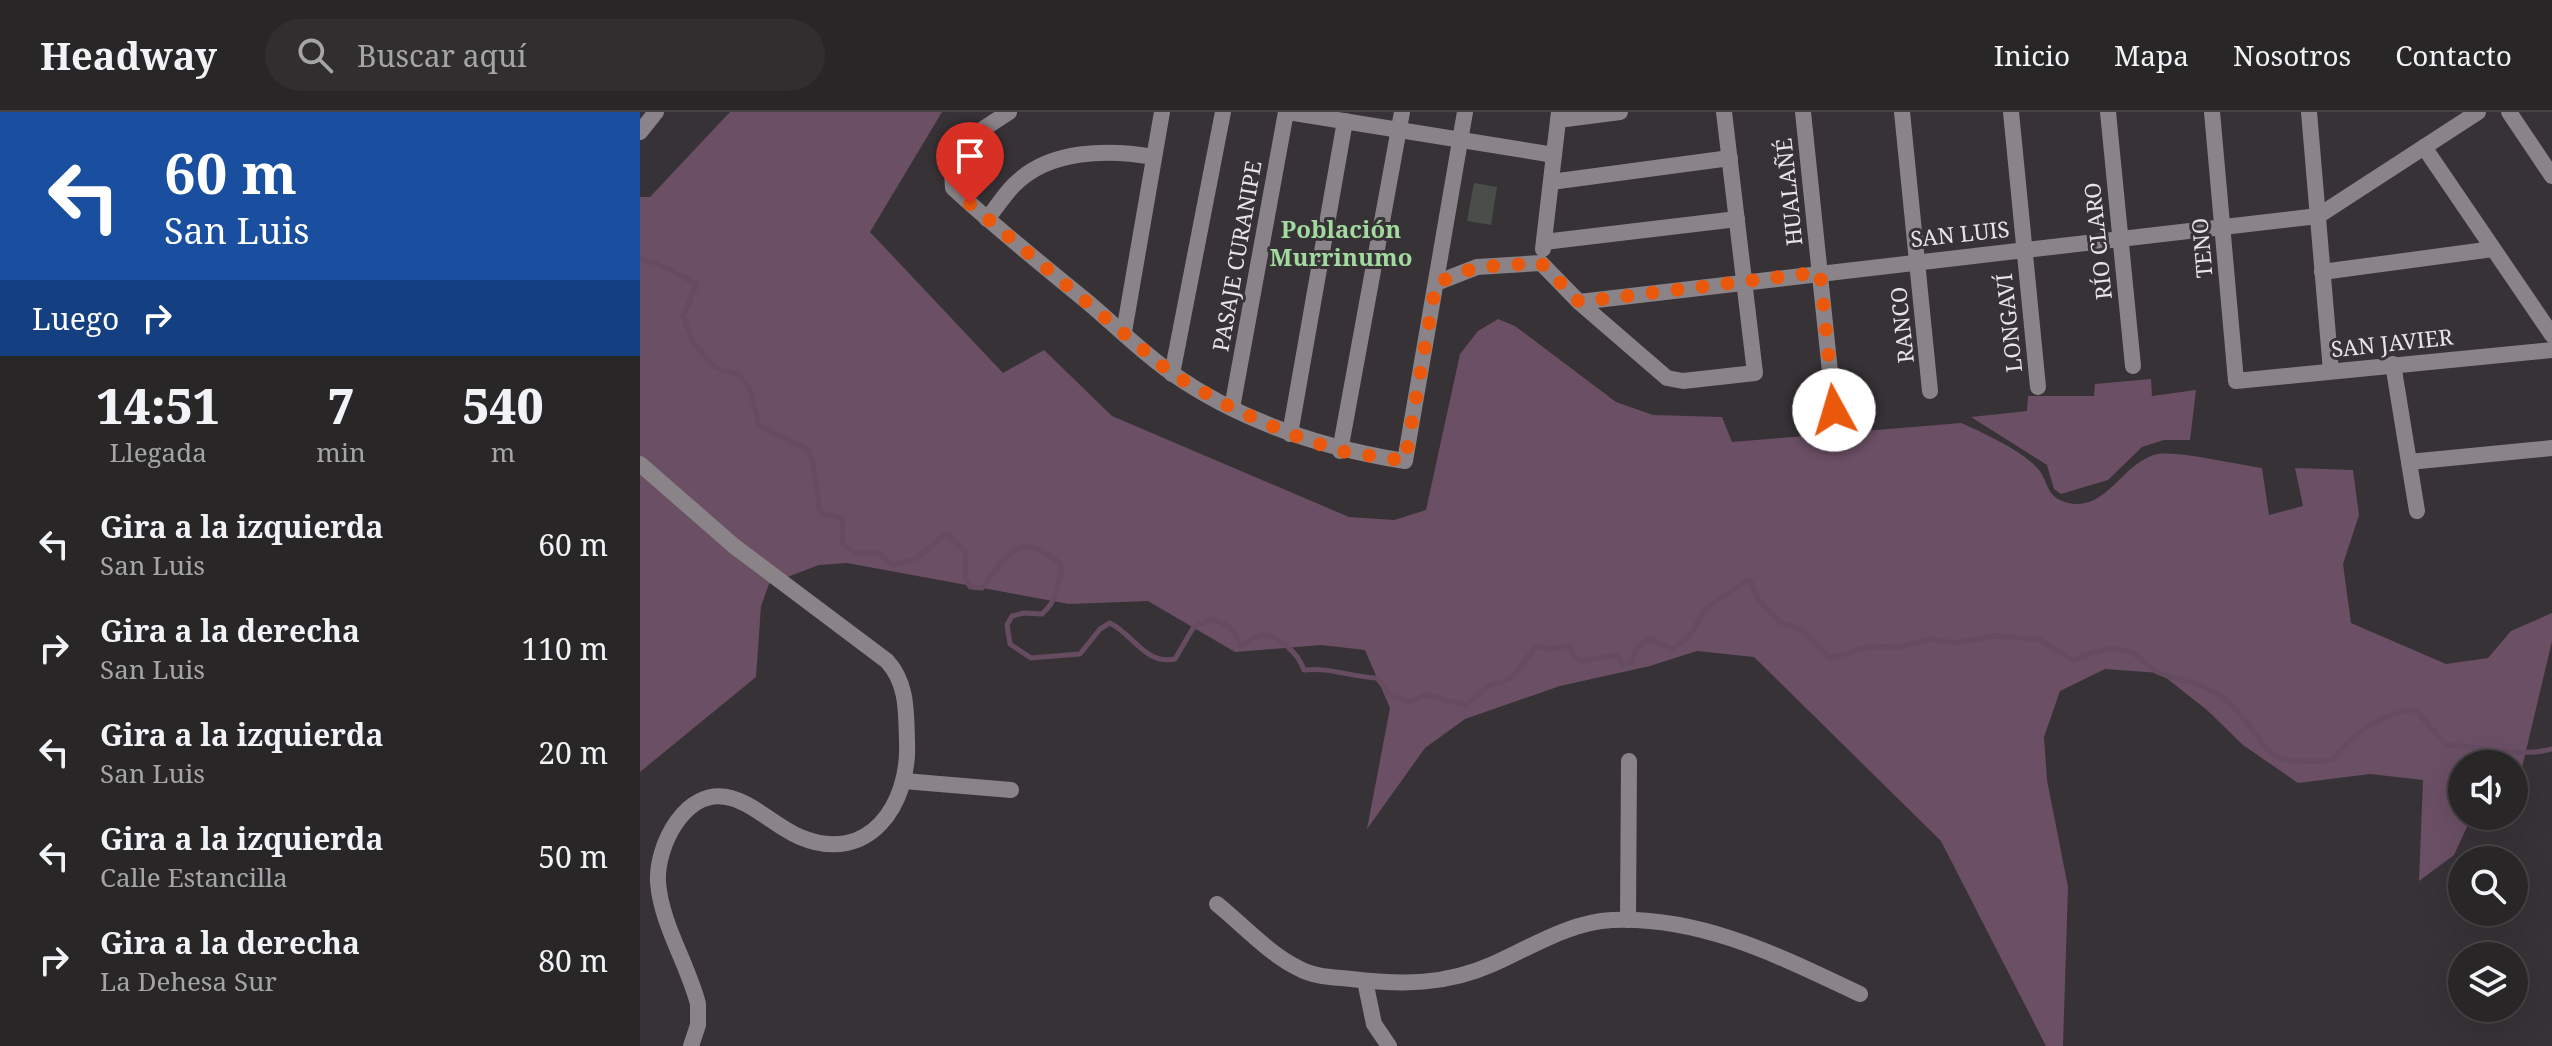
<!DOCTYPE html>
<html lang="es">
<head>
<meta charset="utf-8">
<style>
  body { margin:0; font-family:"Noto Serif",serif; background:#312e30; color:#f1f3f6; height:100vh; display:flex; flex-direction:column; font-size:30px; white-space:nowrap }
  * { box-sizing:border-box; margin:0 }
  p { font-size:26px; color:#a5a5a8 }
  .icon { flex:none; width:44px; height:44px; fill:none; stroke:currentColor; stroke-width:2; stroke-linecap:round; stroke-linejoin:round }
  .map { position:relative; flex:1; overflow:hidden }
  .side { display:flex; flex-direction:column; background:#292628; width:640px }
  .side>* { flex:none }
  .guide { background:#1a4fa0; color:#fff; overflow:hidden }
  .fabs { position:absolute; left:1808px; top:638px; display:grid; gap:16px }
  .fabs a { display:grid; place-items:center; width:80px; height:80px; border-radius:50%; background:#292628; box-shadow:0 8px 32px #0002,0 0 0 2px #454345; font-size:40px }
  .pin { position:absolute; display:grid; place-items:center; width:68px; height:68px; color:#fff; margin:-82px -34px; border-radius:50% 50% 50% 0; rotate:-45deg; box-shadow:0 0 8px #0007 }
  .pin .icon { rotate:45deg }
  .me { position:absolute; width:88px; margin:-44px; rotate:354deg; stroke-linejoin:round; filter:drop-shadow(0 0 6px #0008) }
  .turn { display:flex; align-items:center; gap:28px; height:168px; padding:0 32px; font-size:36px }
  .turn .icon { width:104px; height:104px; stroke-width:2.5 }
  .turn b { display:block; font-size:56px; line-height:68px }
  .then { display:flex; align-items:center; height:76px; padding:0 32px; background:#0003; gap:16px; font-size:30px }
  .eta { display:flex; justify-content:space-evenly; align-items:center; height:136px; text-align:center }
  .eta b { font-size:48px; font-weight:800; line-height:56px }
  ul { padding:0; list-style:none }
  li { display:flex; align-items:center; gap:24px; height:104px; padding:0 32px }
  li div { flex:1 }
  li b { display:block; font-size:30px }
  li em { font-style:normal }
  header { display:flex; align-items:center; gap:48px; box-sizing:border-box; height:112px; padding:0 40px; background:#292628; border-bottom:2px solid #454345 }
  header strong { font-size:38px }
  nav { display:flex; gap:44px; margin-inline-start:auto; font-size:28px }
  .search { width:560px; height:72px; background:#312e30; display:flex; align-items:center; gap:20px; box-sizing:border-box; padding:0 28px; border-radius:44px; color:#a5a5a8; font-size:30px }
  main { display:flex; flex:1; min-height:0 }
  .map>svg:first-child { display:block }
  .green { fill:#6b4f65 }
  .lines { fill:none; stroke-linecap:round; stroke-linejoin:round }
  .stream { stroke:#654c61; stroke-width:5 }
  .building { fill:#4a4e4a }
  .minor { stroke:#8a8488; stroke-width:16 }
  .route { stroke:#ea580c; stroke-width:14; stroke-dasharray:0 25.2 }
  .labels { text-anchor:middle; stroke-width:6; stroke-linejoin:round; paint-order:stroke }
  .street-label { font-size:22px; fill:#e7e4e7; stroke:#373236 }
  .neighbourhood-label { font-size:24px; font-weight:bold; fill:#a2da9f; stroke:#373236 }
</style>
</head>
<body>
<header>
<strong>Headway</strong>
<div class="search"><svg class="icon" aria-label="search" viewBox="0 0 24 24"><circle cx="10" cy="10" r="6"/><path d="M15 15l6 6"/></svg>Buscar aquí</div>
<nav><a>Inicio</a><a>Mapa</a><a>Nosotros</a><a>Contacto</a></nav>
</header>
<main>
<section class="side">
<div class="guide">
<div class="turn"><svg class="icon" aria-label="left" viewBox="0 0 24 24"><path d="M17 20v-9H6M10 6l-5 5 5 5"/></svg><div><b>60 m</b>San Luis</div></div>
<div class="then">Luego<svg class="icon" aria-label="right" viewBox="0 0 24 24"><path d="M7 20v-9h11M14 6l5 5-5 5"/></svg></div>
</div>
<div class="eta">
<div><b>14:51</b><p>Llegada</p></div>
<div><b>7</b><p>min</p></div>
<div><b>540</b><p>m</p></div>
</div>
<ul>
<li><svg class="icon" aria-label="left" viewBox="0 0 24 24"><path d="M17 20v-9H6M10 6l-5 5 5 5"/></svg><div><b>Gira a la izquierda</b><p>San Luis</p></div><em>60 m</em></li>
<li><svg class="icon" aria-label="right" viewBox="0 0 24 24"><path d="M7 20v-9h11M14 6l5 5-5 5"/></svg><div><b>Gira a la derecha</b><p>San Luis</p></div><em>110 m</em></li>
<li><svg class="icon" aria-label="left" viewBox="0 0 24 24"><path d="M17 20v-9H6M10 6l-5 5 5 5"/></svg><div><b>Gira a la izquierda</b><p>San Luis</p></div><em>20 m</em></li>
<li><svg class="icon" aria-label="left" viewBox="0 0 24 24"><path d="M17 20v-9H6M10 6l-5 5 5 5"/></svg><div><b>Gira a la izquierda</b><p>Calle Estancilla</p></div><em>50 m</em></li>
<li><svg class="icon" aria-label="right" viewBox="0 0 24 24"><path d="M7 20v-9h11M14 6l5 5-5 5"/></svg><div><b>Gira a la derecha</b><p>La Dehesa Sur</p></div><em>80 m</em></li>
</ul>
</section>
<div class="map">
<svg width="1912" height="934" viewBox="0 0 1912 934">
  <rect width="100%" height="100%" fill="#373236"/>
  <g class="green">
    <path d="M90,0H302L230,120L363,261L404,238L472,304L709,405L754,408L786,398L820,242L838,219L858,207L875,214L976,290L1013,303L1082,305L1092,330L1321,311C1342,320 1385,340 1399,358C1409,371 1406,384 1425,390C1466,403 1482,349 1518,342C1540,339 1598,353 1622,356L1629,403L1663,394L1655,356L1713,358L1719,403L1703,452L1711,511L1806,552L1848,546L1871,519L1912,501V529L1880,664L1874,665V652H1822V704H1832L1814,743L1779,769L1783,668L1730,662L1658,671L1603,633L1567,598L1520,561L1465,557L1420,579L1404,625L1407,668L1428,775L1423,934H1406L1301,729L1114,545L1057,539L1010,554L920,574L825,607L785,636L727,717L750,596L725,538L681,533L595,540L508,489L429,492L207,451L179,453L129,472L121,494L116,565L0,660V85H10Z"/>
    <polygon points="1511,267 1512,284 1556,278 1550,328 1524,328 1502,335 1468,368 1421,382 1414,377 1407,353 1331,305 1387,299 1388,284 1454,284 1455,272"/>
  </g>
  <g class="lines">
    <path class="stream" d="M0,147L16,151L57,172L43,204L54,232L75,255L100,264L111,279L119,314L167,337L172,348L180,400L203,407L202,431L215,441H238L252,453L277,446L307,421L326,441L325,465L330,475L342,476C369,440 379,418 422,453C419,473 417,489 402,502L384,501L372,504L367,513L370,532L391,546L440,542L460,517L470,511C494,523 505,553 535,547L553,516L570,507C586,511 596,517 601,534C607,531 613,525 619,524C637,519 659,543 664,558C689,555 711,565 737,566L751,584L769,590L785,583L826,593L847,575L872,566L896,534L912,537L929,533L934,544L941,549L977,543L982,552L991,551L997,535L1010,527L1032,537L1050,524L1064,498L1109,467L1119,488L1140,510L1162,518L1189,546L1234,534L1259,536L1288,527L1316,531L1353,524L1398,527L1433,548C1454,540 1477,530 1497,544C1504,550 1513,559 1522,562C1546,571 1568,571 1589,591C1635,634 1614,656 1692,648C1715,620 1739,603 1775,597L1806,633C1841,634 1880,646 1912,637"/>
  </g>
  <polygon class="building" points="834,71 857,75 851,113 827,109"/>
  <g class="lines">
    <g class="minor">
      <path d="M369,0L343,17L312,59L313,76C355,115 400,151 444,187C473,211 501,240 533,262C602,310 683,336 765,349L825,0"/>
      <polyline points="648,0 914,43"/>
      <polyline points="1163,0 1194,298"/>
      <polyline points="1262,0 1290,279"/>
      <polyline points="1371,0 1398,275"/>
      <polyline points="1468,0 1493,254"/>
      <polyline points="1572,0 1596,269 1912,238"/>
      <polyline points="1669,0 1691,259"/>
      <polyline points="1869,0 1912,64"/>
      <polyline points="918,8 980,0"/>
      <polyline points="0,20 16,0"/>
      <polyline points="1784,35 1912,223"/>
      <polyline points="911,70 1090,46"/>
      <path d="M347,107C356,96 364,83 374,73C409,37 469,37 514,45"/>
      <polyline points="904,130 1097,107"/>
      <polyline points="903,137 919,0"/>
      <polyline points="1682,160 1853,137"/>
      <polyline points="796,171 837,155 901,151 939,190 1678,104 1838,0"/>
      <polyline points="939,190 1027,266 1043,269 1115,261 1084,0"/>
      <polyline points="484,220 522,0"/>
      <polyline points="1753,252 1777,399"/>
      <polyline points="532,262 583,0"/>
      <polyline points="592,296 646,0"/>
      <polyline points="650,322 705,9"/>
      <polyline points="700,339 762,0"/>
      <polyline points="1769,350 1912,336"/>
      <path d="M0,352L94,434L247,549C268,572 266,601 267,630C270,692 229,754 160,725C136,715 116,693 91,686C46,673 16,734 18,770C21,812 48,852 58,892V913L51,934"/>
      <polyline points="264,669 371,678"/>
      <path d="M577,792C603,813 628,841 658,856C674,865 692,865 711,867C762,873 806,873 853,852C891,835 930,810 972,808C1062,804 1141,845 1220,882"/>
      <polyline points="988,808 989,649"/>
      <polyline points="725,869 734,912 749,934"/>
    </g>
  </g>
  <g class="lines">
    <polyline class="route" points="330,92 532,262 592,296 650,322 700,339 765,349 796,171 837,155 901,151 939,190 1180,160 1194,298"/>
  </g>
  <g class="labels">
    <g class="street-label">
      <text transform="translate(1149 80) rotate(-96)" y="8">HUALAÑÉ</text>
      <text transform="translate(1320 122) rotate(-6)" y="8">SAN LUIS</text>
      <text transform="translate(1458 129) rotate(-96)" y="8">RÍO CLARO</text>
      <text transform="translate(1562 136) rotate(-95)" y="8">TENO</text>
      <text transform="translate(597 144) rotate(-80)" y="8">PASAJE CURANIPE</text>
      <text transform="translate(1369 211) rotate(-96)" y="8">LONGAVÍ</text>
      <text transform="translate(1262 213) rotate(-96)" y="8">RANCO</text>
      <text transform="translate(1752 231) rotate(-6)" y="8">SAN JAVIER</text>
    </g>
    <g class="neighbourhood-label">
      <text x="701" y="126">Población<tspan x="701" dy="28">Murrinumo</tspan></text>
    </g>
  </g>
</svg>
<div class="fabs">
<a><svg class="icon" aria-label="sound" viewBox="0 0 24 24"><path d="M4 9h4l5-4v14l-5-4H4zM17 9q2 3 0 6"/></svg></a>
<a><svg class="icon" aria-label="search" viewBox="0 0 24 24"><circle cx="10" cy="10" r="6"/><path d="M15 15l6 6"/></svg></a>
<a><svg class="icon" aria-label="layers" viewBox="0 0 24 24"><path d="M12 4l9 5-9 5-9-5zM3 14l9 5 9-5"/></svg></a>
</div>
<div class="pin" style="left:330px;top:92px;background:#d93025"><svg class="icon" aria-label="arrive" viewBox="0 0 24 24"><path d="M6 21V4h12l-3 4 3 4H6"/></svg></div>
<svg class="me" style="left:1194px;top:298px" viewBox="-20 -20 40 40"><circle r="19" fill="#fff"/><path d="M0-13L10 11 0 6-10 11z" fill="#ea580c"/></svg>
</div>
</main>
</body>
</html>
